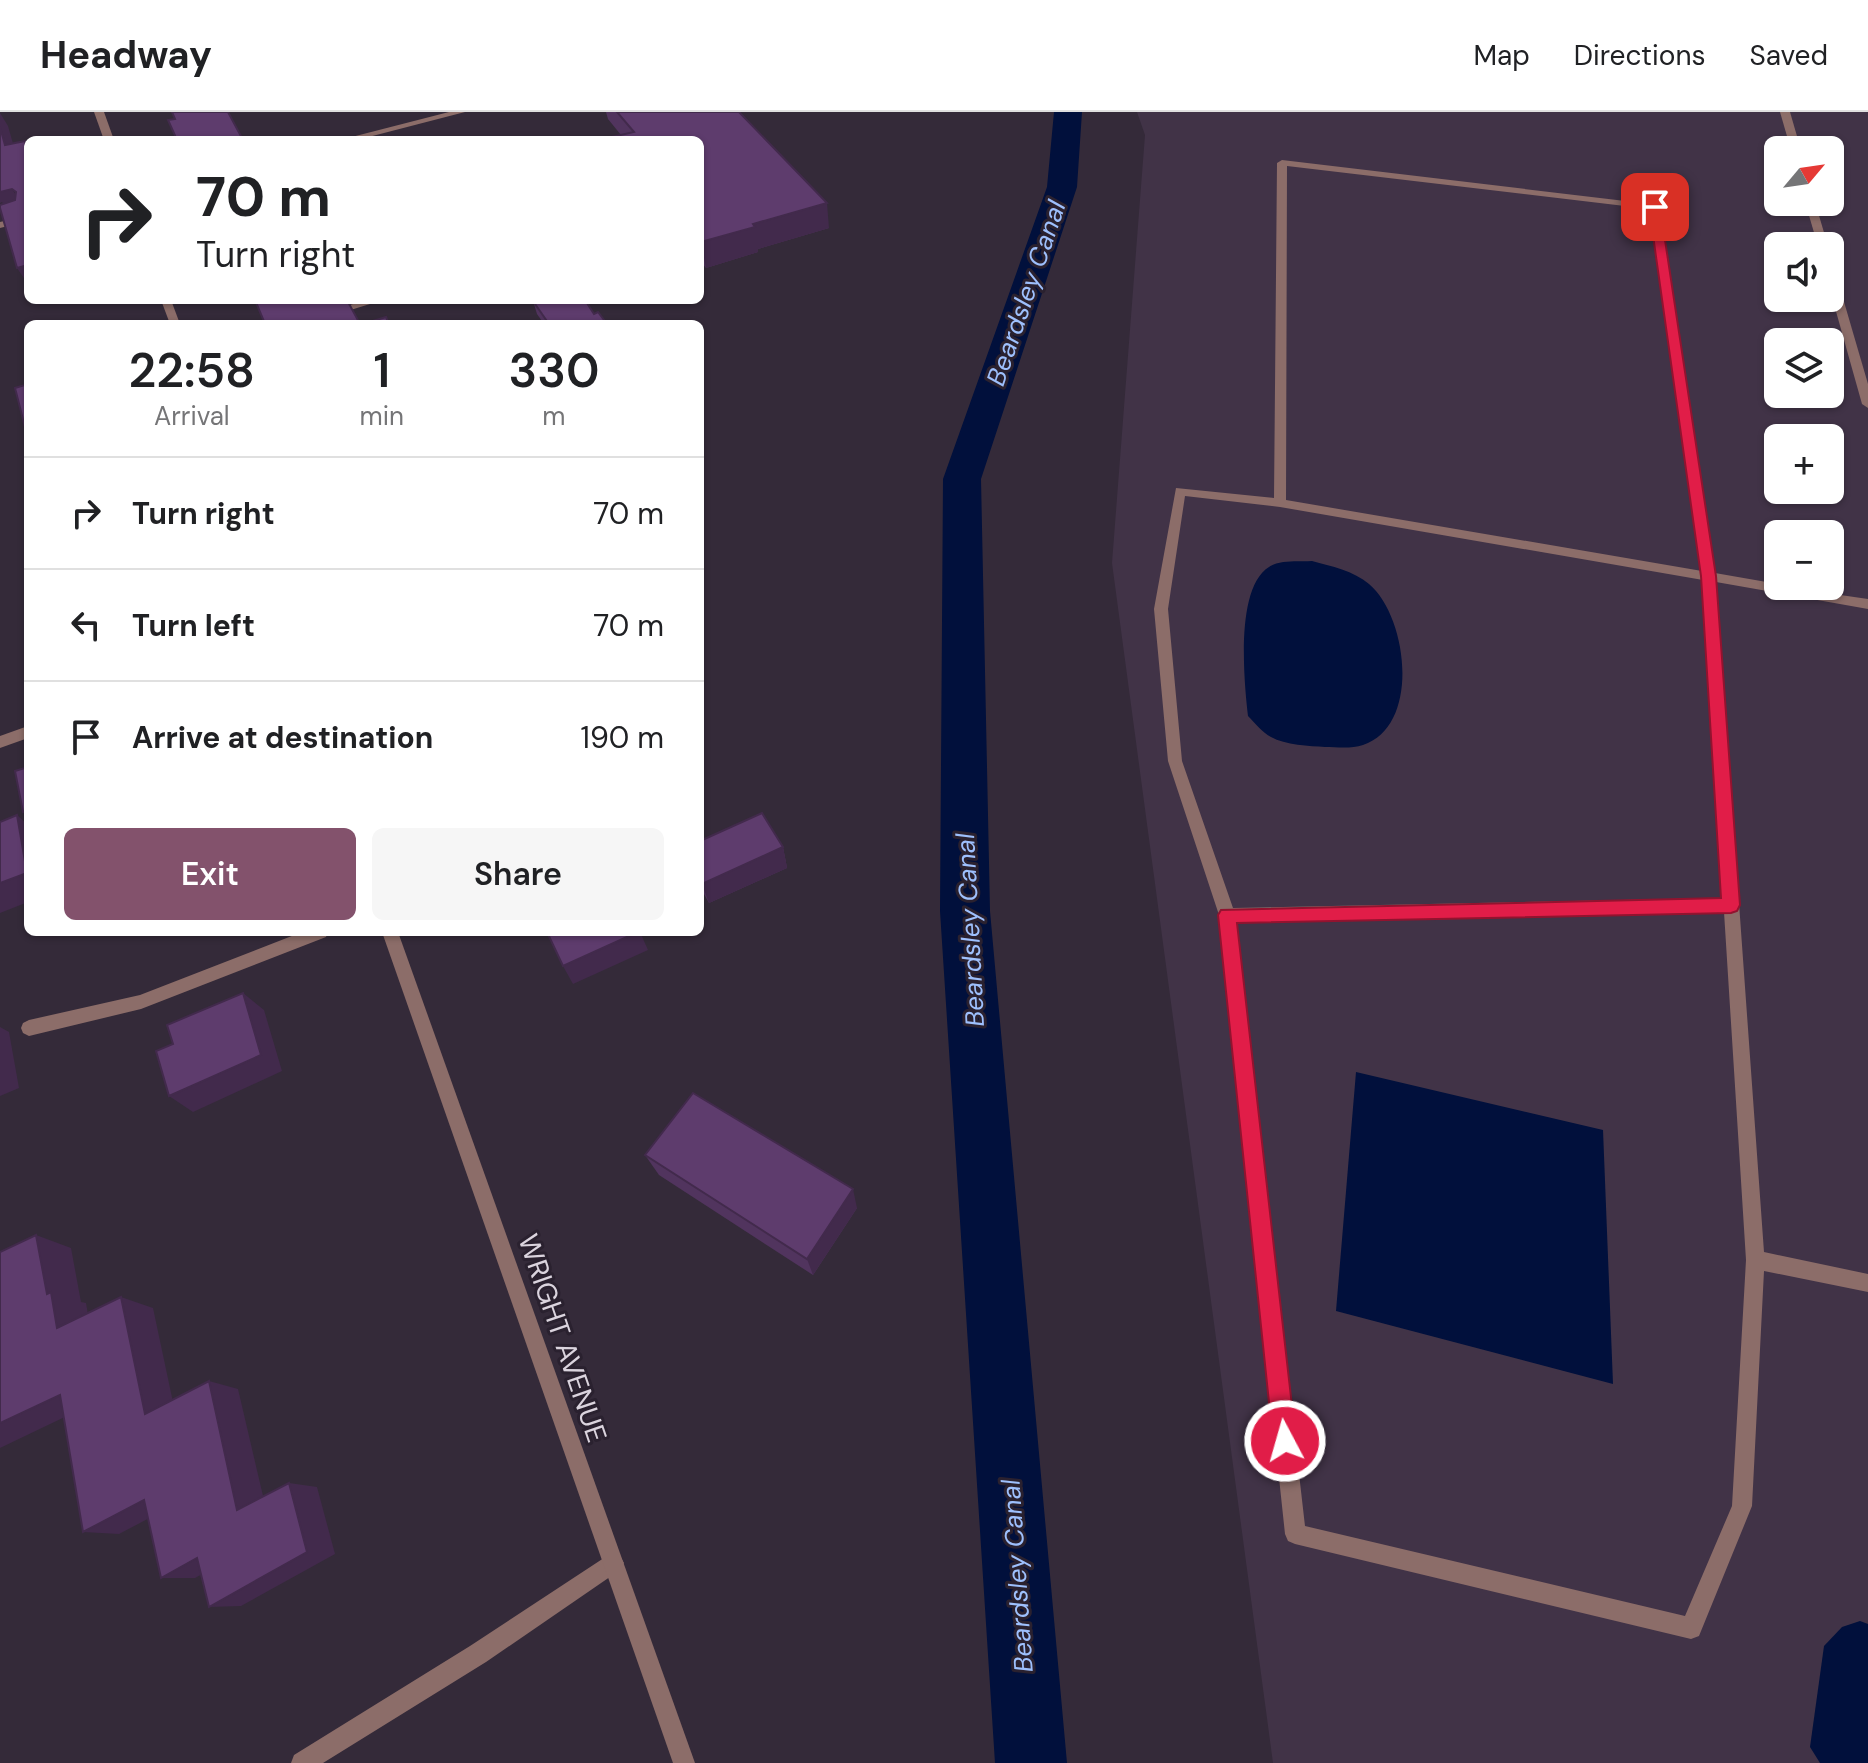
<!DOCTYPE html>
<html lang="en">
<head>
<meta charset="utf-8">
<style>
  body { margin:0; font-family:"DM Sans",sans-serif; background:#f6f6f6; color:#202124; height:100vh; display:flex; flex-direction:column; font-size:30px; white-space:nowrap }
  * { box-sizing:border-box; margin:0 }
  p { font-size:26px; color:#757577 }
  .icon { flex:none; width:44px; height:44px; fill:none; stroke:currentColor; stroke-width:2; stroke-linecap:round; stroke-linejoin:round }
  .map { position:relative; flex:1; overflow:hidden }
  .sheet { position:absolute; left:24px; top:208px; width:680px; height:616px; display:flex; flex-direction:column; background:#fff; border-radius:12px; box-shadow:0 2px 6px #0004 }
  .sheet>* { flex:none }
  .hud { position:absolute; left:24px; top:24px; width:680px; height:168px; border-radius:12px; box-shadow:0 2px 6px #0004; background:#fff; color:#202124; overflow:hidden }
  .needle { width:52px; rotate:61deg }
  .buttons { position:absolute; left:1764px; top:24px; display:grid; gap:16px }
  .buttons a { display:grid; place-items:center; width:80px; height:80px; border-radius:12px; background:#fff; box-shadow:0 2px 6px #0004; font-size:40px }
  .pin { position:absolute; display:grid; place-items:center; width:68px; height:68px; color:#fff; margin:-34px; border-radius:16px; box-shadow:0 4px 12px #0006 }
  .me { position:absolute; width:88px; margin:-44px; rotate:354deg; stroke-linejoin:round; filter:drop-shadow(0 0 6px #0008) }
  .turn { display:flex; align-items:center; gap:28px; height:168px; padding:0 40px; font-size:36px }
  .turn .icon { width:104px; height:104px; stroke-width:2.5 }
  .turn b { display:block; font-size:56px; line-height:68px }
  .eta { display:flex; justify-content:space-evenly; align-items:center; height:136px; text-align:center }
  .eta b { font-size:48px; font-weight:600; line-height:56px }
  .cta { display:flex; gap:16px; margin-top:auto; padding:16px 40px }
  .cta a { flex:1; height:92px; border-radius:12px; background:#83526c; color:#fff; font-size:32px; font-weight:600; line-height:92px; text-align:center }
  .cta a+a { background:#f6f6f6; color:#202124 }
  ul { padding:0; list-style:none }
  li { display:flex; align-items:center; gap:24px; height:112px; padding:0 40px; border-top:2px solid #e0e0e0 }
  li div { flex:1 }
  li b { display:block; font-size:30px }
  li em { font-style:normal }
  header { display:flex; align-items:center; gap:48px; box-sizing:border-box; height:112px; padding:0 40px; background:#fff; border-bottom:2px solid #e0e0e0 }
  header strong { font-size:38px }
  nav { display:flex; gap:44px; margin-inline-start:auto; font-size:28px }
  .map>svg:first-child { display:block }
  .built { fill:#413347; fill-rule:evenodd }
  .water { fill:#01103c }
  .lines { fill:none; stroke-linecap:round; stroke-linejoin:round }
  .canal { fill:#01103c; fill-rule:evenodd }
  .lane { fill:#8c6d69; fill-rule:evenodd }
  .street { fill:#8c6d69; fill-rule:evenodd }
  .wall { fill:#51345e }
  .shaded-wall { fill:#422a4c }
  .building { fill:#5e3c6d; stroke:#422a4c; stroke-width:2 }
  .route { fill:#e11d48; stroke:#92132f; stroke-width:2 }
  .labels { text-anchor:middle; stroke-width:6; stroke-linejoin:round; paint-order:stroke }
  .water-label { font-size:26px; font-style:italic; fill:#9ec0fd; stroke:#2a212f }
  .near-street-label { font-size:28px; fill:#dbd4de; stroke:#2a212f }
</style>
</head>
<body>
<header>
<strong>Headway</strong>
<nav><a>Map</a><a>Directions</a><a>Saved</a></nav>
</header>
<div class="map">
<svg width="1868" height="1651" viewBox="0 0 1868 1651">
  <rect width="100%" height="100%" fill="#342a39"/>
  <path class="built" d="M1137,0H1868V1651H1273L1112,451L1145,23ZM1778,38H1830V90H1778ZM1778,134H1830V186H1778ZM1778,230H1830V282H1778ZM1778,326H1830V378H1778ZM1778,422H1830V474H1778Z"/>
  <g class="water">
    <path d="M1312,449C1331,454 1354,459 1369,472C1408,505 1421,614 1363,633C1351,637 1337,635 1325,635C1310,634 1285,633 1271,625C1263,621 1255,611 1248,604C1244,569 1235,476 1269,455C1281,447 1299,450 1312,449Z"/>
    <polygon points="1356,960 1603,1018 1613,1272 1336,1199"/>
    <polygon points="1860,1509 1868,1512 1868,1651 1820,1651 1810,1635 1824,1534 1842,1515"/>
  </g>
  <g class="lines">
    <polygon class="canal" points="1054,0 1082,0 1077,75 981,367 990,799 1067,1651 995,1651 940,799 943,367 1047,75"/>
    <g class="lane">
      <path d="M1282,48L1659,93L1715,461L1778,472V474L1868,487V497L1716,470L1764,1140L1868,1162V1180L1764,1159L1752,1394L1699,1524L1691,1527L1295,1432L1288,1429L1285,1422L1219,803L1168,649L1154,497L1176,376L1274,386L1277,51ZM1287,54L1650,97L1702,459L1286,388ZM1185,384L1280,395L1703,468L1723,786L1233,796L1182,649L1168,497ZM1724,800L1746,1148L1732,1394L1685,1504L1305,1414L1236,810Z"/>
      <polygon points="28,614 28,626 0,636 0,624"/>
      <polygon points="302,820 328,820 326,825 141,897 29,924 23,921 21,916 23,911 29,908 140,883"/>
      <polygon points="613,1440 620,1444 624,1451 620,1458 486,1550 323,1651 291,1651 294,1643 470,1534"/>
    </g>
    <g class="street">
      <polygon points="94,0 104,0 114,28 104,28"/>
      <polygon points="449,0 465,0 357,28 340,28"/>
      <polygon points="1780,0 1790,0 1801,38 1791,38"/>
      <polygon points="1805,90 1815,90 1828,134 1818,134"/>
      <polygon points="28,103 28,109 0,116 0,110"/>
      <polygon points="1830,156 1835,159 1868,272 1868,296 1862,292 1830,178"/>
      <polygon points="161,188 171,188 180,212 170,212"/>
      <polygon points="366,188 383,188 305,212 288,212"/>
      <polygon points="382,820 398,820 695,1651 673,1651"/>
    </g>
  </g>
  <g class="wall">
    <polygon points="606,0 739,0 829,116 758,137 758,140 706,156 700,149 700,28 613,28 612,25 621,23 608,7"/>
    <polygon points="533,189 594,202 607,212 544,212 537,202"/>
    <polygon points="700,729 783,735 787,756 709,791 700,775"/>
    <polygon points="645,1043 857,1096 813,1163 659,1063"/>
  </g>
  <g class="shaded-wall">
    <polygon points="0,1 8,14 20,56 5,33 0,15"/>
    <polygon points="12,77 27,100 11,104 2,90 0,91 0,79"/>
    <polygon points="827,91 829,116 758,137 758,140 706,156 701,130 753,112"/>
    <polygon points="28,153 28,172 17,156"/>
    <polygon points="17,703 28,713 28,790 0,801 0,771"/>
    <polygon points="783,735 787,756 709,791 702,772"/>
    <polygon points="638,820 640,820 648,838 573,872 563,854"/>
    <polygon points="243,881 264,898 282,959 193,1000 169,984"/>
    <polygon points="0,915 9,920 19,976 0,984"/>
    <polygon points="853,1077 857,1096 813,1163 807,1147"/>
    <polygon points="36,1123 71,1136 81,1190 86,1191 92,1226 57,1216 47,1182"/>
    <polygon points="121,1185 153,1196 177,1309 145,1302"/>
    <polygon points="209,1269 238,1277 267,1401 237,1398"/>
    <polygon points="60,1283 96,1290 0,1336 0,1311"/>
    <polygon points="289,1371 317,1375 335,1442 241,1494 209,1495"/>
    <polygon points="144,1388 178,1391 119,1422 83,1420"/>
    <polygon points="197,1446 229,1447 195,1466 161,1466"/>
  </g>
  <g class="building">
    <polygon points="172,0 228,0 243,28 177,28 168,8 175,7"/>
    <polygon points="617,0 739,0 827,91 753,112 755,115 701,130 700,129 700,28 614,28 612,25 634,20"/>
    <polygon points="0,15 5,33 25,29 28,39 28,153 17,156 0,96 0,93 15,88 16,80 12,77 0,80"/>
    <polygon points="255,188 293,190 299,188 347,188 360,212 265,212"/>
    <polygon points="536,188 585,188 594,202 598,200 607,212 549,212 533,189"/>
    <polygon points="386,205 389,212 363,212"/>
    <polygon points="28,272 28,327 15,276"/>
    <polygon points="28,655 28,698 23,700 15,659"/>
    <polygon points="762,701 783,735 702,772 700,767 700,729"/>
    <polygon points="17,703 27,761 0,771 0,710"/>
    <polygon points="547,820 638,820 563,854"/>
    <polygon points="243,881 261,943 169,984 156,939 173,932 167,913"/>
    <polygon points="693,981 853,1077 807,1147 645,1043"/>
    <polygon points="36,1123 47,1182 51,1180 57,1216 121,1185 145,1302 209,1269 237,1398 289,1371 307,1440 209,1495 197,1446 161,1466 144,1388 83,1420 60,1283 0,1311 0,1140"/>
  </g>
  <polygon class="route" points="1655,91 1660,95 1716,464 1740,793 1737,799 1731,801 1237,811 1296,1329 1293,1337 1285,1341 1277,1337 1273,1329 1218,803 1221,798 1721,786 1701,464 1649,95"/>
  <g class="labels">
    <g class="water-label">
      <text transform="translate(1026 181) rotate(-71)" y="9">Beardsley Canal</text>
      <text transform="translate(970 818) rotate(-93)" y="9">Beardsley Canal</text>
      <text transform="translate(1017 1464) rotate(-94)" y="9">Beardsley Canal</text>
    </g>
    <g class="near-street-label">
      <text transform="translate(563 1226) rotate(71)" y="10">WRIGHT AVENUE</text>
    </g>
  </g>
</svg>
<div class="buttons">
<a><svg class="needle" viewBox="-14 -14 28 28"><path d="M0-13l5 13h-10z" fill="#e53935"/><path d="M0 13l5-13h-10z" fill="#757577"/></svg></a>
<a><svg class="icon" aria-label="sound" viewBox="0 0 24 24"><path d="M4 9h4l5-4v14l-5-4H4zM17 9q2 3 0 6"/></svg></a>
<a><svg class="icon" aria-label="layers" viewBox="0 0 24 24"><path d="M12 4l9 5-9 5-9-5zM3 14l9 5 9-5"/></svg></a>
<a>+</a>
<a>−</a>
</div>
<div class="pin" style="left:1655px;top:95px;background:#d93025"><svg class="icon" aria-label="arrive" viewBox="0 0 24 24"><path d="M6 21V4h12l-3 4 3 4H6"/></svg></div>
<svg class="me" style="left:1285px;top:1329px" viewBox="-20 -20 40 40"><circle r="17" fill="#e11d48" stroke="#fff" stroke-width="3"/><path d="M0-11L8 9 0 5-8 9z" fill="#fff"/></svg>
<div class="hud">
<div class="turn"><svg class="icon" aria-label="right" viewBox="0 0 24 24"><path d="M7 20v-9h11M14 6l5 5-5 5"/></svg><div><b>70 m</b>Turn right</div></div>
</div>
<section class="sheet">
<div class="eta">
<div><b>22:58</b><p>Arrival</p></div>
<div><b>1</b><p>min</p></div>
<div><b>330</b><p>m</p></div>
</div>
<ul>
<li><svg class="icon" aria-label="right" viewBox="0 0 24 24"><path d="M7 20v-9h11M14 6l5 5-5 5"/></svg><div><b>Turn right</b></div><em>70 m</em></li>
<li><svg class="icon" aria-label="left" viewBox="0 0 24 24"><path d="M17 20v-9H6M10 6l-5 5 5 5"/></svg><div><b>Turn left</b></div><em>70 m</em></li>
<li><svg class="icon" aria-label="arrive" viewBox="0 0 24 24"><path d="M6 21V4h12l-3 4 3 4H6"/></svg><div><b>Arrive at destination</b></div><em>190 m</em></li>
</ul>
<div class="cta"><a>Exit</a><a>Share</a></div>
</section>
</div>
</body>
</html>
